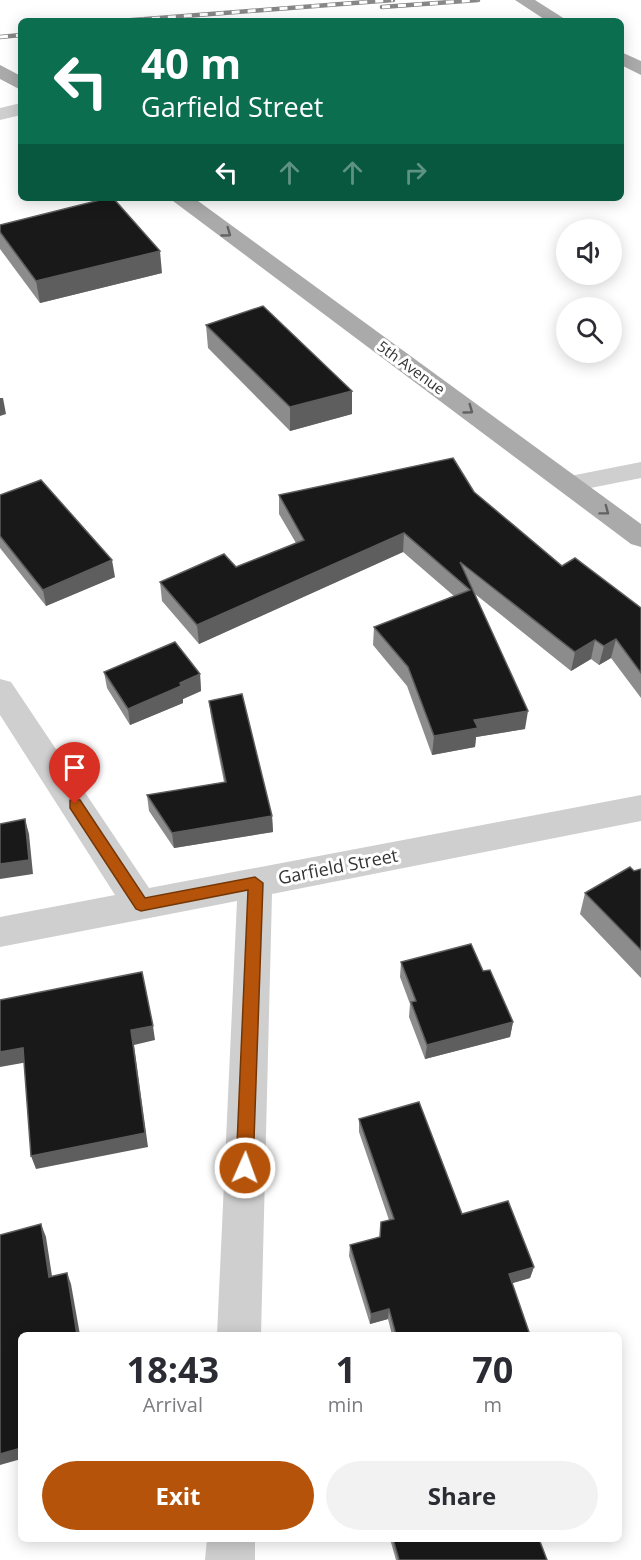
<!DOCTYPE html>
<html lang="en">
<head>
<meta charset="utf-8">
<style>
  body { margin:0; font-family:"Open Sans",sans-serif; background:#f2f2f3; color:#2b2b33; height:100vh; display:flex; flex-direction:column; font-size:22px; white-space:nowrap }
  * { box-sizing:border-box; margin:0 }
  p { font-size:20px; color:#7c7c81 }
  .icon { flex:none; width:33px; height:33px; fill:none; stroke:currentColor; stroke-width:2; stroke-linecap:round; stroke-linejoin:round }
  .map { position:relative; flex:1; overflow:hidden }
  .drawer { position:absolute; left:18px; top:1332px; width:604px; height:210px; display:flex; flex-direction:column; background:#fff; border-radius:9px; box-shadow:0 3px 15px #0003 }
  .drawer>* { flex:none }
  .hud { position:absolute; left:18px; top:18px; width:606px; height:183px; border-radius:9px; box-shadow:0 3px 15px #0003; background:#0b6e4f; color:#fff; overflow:hidden }
  .controls { position:absolute; left:556px; top:219px; display:grid; gap:12px }
  .controls a { display:grid; place-items:center; width:66px; height:66px; border-radius:50%; background:#fff; box-shadow:0 3px 15px #0003; font-size:30px }
  .pin { position:absolute; display:grid; place-items:center; width:51px; height:51px; color:#fff; margin:-62px -26px; border-radius:50% 50% 50% 0; rotate:-45deg; box-shadow:0 0 6px #0007 }
  .pin .icon { rotate:45deg }
  .me { position:absolute; width:66px; margin:-33px; rotate:2deg; stroke-linejoin:round; filter:drop-shadow(0 0 4px #0008) }
  .turn { display:flex; align-items:center; gap:21px; height:126px; padding:0 24px; font-size:27px }
  .turn .icon { width:78px; height:78px; stroke-width:2.5 }
  .turn b { display:block; font-size:42px; line-height:51px }
  .lanes { display:flex; align-items:center; height:57px; padding:0 24px; background:#0003; justify-content:center; gap:30px; direction:ltr }
  .lanes .off { opacity:.35 }
  .eta { display:flex; justify-content:space-evenly; align-items:center; height:102px; text-align:center }
  .eta b { font-size:36px; font-weight:700; line-height:42px }
  .primary-button { display:flex; gap:12px; margin-top:auto; padding:12px 24px }
  .primary-button a { flex:1; height:69px; border-radius:36px; background:#b45309; color:#fff; font-size:24px; font-weight:700; line-height:69px; text-align:center }
  .primary-button a+a { background:#f2f2f3; color:#2b2b33 }
  .map>svg:first-child { display:block }
  .lines { fill:none; stroke-linecap:round; stroke-linejoin:round }
  .minor { fill:#cfcfcf; fill-rule:evenodd }
  .major { fill:#aaa; fill-rule:evenodd }
  .rail-casing { stroke:#878787; stroke-width:4.5 }
  .rail { stroke:#fff; stroke-width:3; stroke-dasharray:8; stroke-linecap:butt }
  .wall { fill:#8c8c8c }
  .shaded-wall { fill:#5e5e5e }
  .building { fill:#191919; stroke:#5e5e5e; stroke-width:1.5 }
  .oneway { stroke:#626262 }
  .route { fill:#b45309; stroke:#753606; stroke-width:1.5 }
  .labels { text-anchor:middle; stroke-width:6; stroke-linejoin:round; paint-order:stroke }
  .far-street-label { font-size:15px; fill:#323232; stroke:#fff }
  .street-label { font-size:18px; fill:#323232; stroke:#fff }
</style>
</head>
<body>
<div class="map">
<svg width="641" height="1560" viewBox="0 0 641 1560">
  <rect width="100%" height="100%" fill="#fff"/>
  <g class="lines">
    <g class="minor">
      <polygon points="21,103 21,115 0,120 0,108"/>
      <polygon points="641,462 641,478 570,492 560,490 557,484 560,478"/>
      <polygon points="0,679 11,682 149,888 641,795 641,821 272,894 261,1335 217,1335 237,901 0,947 0,917 115,895 0,715"/>
      <polygon points="207,1539 255,1539 255,1560 205,1560"/>
    </g>
    <g class="major">
      <polygon points="515,0 535,0 568,21 547,21"/>
      <polygon points="621,52 641,61 641,75 621,65"/>
      <polygon points="0,65 21,76 21,90 0,79"/>
      <polygon points="169,198 194,198 641,524 641,547 631,544"/>
    </g>
    <g class="rail-casing">
      <g id="rail">
        <polyline points="382,7 478,0"/>
        <polyline points="120,21 393,0"/>
        <polyline points="0,37 21,35"/>
      </g>
    </g>
    <use href="#rail" class="rail"/>
  </g>
  <g class="wall">
    <polygon points="0,225 162,273 40,303 0,249"/>
    <polygon points="206,325 352,414 290,431 208,348"/>
    <polygon points="474,492 562,566 641,608 641,698 611,658 599,665 591,659 571,671 475,594 525,729 476,737 475,747 432,755 407,686 373,645 374,627 454,596 403,552 199,644 162,601 160,582 236,567 296,543 279,514 279,495"/>
    <polygon points="0,495 115,577 46,606 0,548"/>
    <polygon points="104,672 200,674 201,691 183,699 183,703 130,725 107,688"/>
    <polygon points="209,701 272,816 273,832 174,848 149,811 147,795 224,782 211,717"/>
    <polygon points="641,869 641,978 580,914 585,893 634,871"/>
    <polygon points="401,962 483,971 513,1022 510,1037 425,1059 409,1017 410,1004 400,977"/>
    <polygon points="359,1119 462,1214 534,1267 530,1278 512,1283 530,1335 392,1335 388,1319 370,1324 349,1256 350,1245 380,1237 389,1220 359,1132"/>
    <polygon points="390,1539 539,1539 547,1560 396,1560"/>
  </g>
  <g class="shaded-wall">
    <polygon points="160,251 162,273 40,303 36,281"/>
    <polygon points="352,391 352,414 290,431 290,407"/>
    <polygon points="0,398 3,398 6,414 0,416"/>
    <polygon points="404,533 403,552 199,644 197,625"/>
    <polygon points="112,560 115,577 46,606 43,590"/>
    <polygon points="616,639 611,658 599,665 604,646"/>
    <polygon points="595,640 591,659 571,671 575,652"/>
    <polygon points="200,674 201,691 183,699 183,703 130,725 128,709"/>
    <polygon points="528,711 525,729 476,737 475,747 432,755 434,736 474,720"/>
    <polygon points="272,816 273,832 174,848 172,833"/>
    <polygon points="25,819 29,834 33,874 0,879 0,864"/>
    <polygon points="513,1022 510,1037 425,1059 427,1045"/>
    <polygon points="153,1026 155,1040 134,1045 148,1147 36,1169 31,1156 131,1030"/>
    <polygon points="23,1048 28,1062 0,1067 0,1052"/>
    <polygon points="41,1224 46,1237 54,1289 49,1277"/>
    <polygon points="534,1267 530,1278 506,1285 509,1274"/>
    <polygon points="67,1273 71,1284 80,1335 77,1335"/>
    <polygon points="389,1309 388,1319 370,1324 371,1314"/>
    <polygon points="21,1448 21,1459 0,1465 0,1454"/>
  </g>
  <g class="building">
    <polygon points="108,198 113,198 160,251 36,281 0,232 0,225"/>
    <polygon points="263,306 352,391 290,407 206,325"/>
    <polygon points="453,458 474,492 562,566 575,558 641,608 641,673 616,639 604,646 595,640 575,652 460,562 528,711 474,720 478,728 434,736 408,667 374,627 470,590 404,533 197,625 160,582 224,554 236,567 304,540 279,495"/>
    <polygon points="41,480 112,560 43,590 0,536 0,495"/>
    <polygon points="175,642 200,674 180,683 181,686 128,709 104,672"/>
    <polygon points="242,694 272,816 172,833 147,795 226,782 209,701"/>
    <polygon points="25,819 29,860 0,864 0,824"/>
    <polygon points="630,867 634,871 641,869 641,950 585,893"/>
    <polygon points="471,944 483,971 490,970 513,1022 427,1045 411,1002 416,1001 401,962"/>
    <polygon points="142,972 153,1026 131,1030 145,1133 31,1156 23,1048 0,1052 0,1000"/>
    <polygon points="419,1102 462,1214 508,1201 534,1267 509,1274 530,1335 396,1335 389,1309 371,1314 350,1245 380,1237 381,1222 394,1219 359,1119"/>
    <polygon points="41,1224 49,1277 67,1273 77,1335 21,1335 21,1448 0,1454 0,1235"/>
    <polygon points="393,1539 539,1539 547,1560 399,1560"/>
  </g>
  <defs><path id="oneway-chevron" d="M-2-3.5L2.5 0L-2 3.5" fill="none" stroke-width="1.6" stroke-linecap="round" stroke-linejoin="round" transform="scale(1.5)"/></defs>
  <g class="oneway">
    <use href="#oneway-chevron" transform="translate(227 233) rotate(36)"/>
    <use href="#oneway-chevron" transform="translate(469 410) rotate(36)"/>
    <use href="#oneway-chevron" transform="translate(605 511) rotate(37)"/>
  </g>
  <polygon class="route" points="75,799 80,800 145,898 255,877 263,883 253,1168 251,1174 245,1176 239,1174 236,1168 248,890 141,911 136,909 70,808 70,800"/>
  <g class="labels">
    <g class="far-street-label">
      <text transform="translate(411 368) rotate(36)" y="5">5th Avenue</text>
    </g>
    <g class="street-label">
      <text transform="translate(338 867) rotate(-11)" y="6">Garfield Street</text>
    </g>
  </g>
</svg>
<div class="controls">
<a><svg class="icon" aria-label="sound" viewBox="0 0 24 24"><path d="M4 9h4l5-4v14l-5-4H4zM17 9q2 3 0 6"/></svg></a>
<a><svg class="icon" aria-label="search" viewBox="0 0 24 24"><circle cx="10" cy="10" r="6"/><path d="M15 15l6 6"/></svg></a>
</div>
<div class="pin" style="left:75px;top:804px;background:#d93025"><svg class="icon" aria-label="arrive" viewBox="0 0 24 24"><path d="M6 21V4h12l-3 4 3 4H6"/></svg></div>
<svg class="me" style="left:245px;top:1168px" viewBox="-20 -20 40 40"><circle r="17" fill="#b45309" stroke="#fff" stroke-width="3"/><path d="M0-11L8 9 0 5-8 9z" fill="#fff"/></svg>
<div class="hud">
<div class="turn"><svg class="icon" aria-label="left" viewBox="0 0 24 24"><path d="M17 20v-9H6M10 6l-5 5 5 5"/></svg><div><b>40 m</b>Garfield Street</div></div>
<div class="lanes"><svg class="icon" aria-label="left" viewBox="0 0 24 24"><path d="M17 20v-9H6M10 6l-5 5 5 5"/></svg><svg class="icon off" aria-label="ahead" viewBox="0 0 24 24"><path d="M12 20V5M6 11l6-6 6 6"/></svg><svg class="icon off" aria-label="ahead" viewBox="0 0 24 24"><path d="M12 20V5M6 11l6-6 6 6"/></svg><svg class="icon off" aria-label="right" viewBox="0 0 24 24"><path d="M7 20v-9h11M14 6l5 5-5 5"/></svg></div>
</div>
<section class="drawer">
<div class="eta">
<div><b>18:43</b><p>Arrival</p></div>
<div><b>1</b><p>min</p></div>
<div><b>70</b><p>m</p></div>
</div>
<div class="primary-button"><a>Exit</a><a>Share</a></div>
</section>
</div>
</body>
</html>
